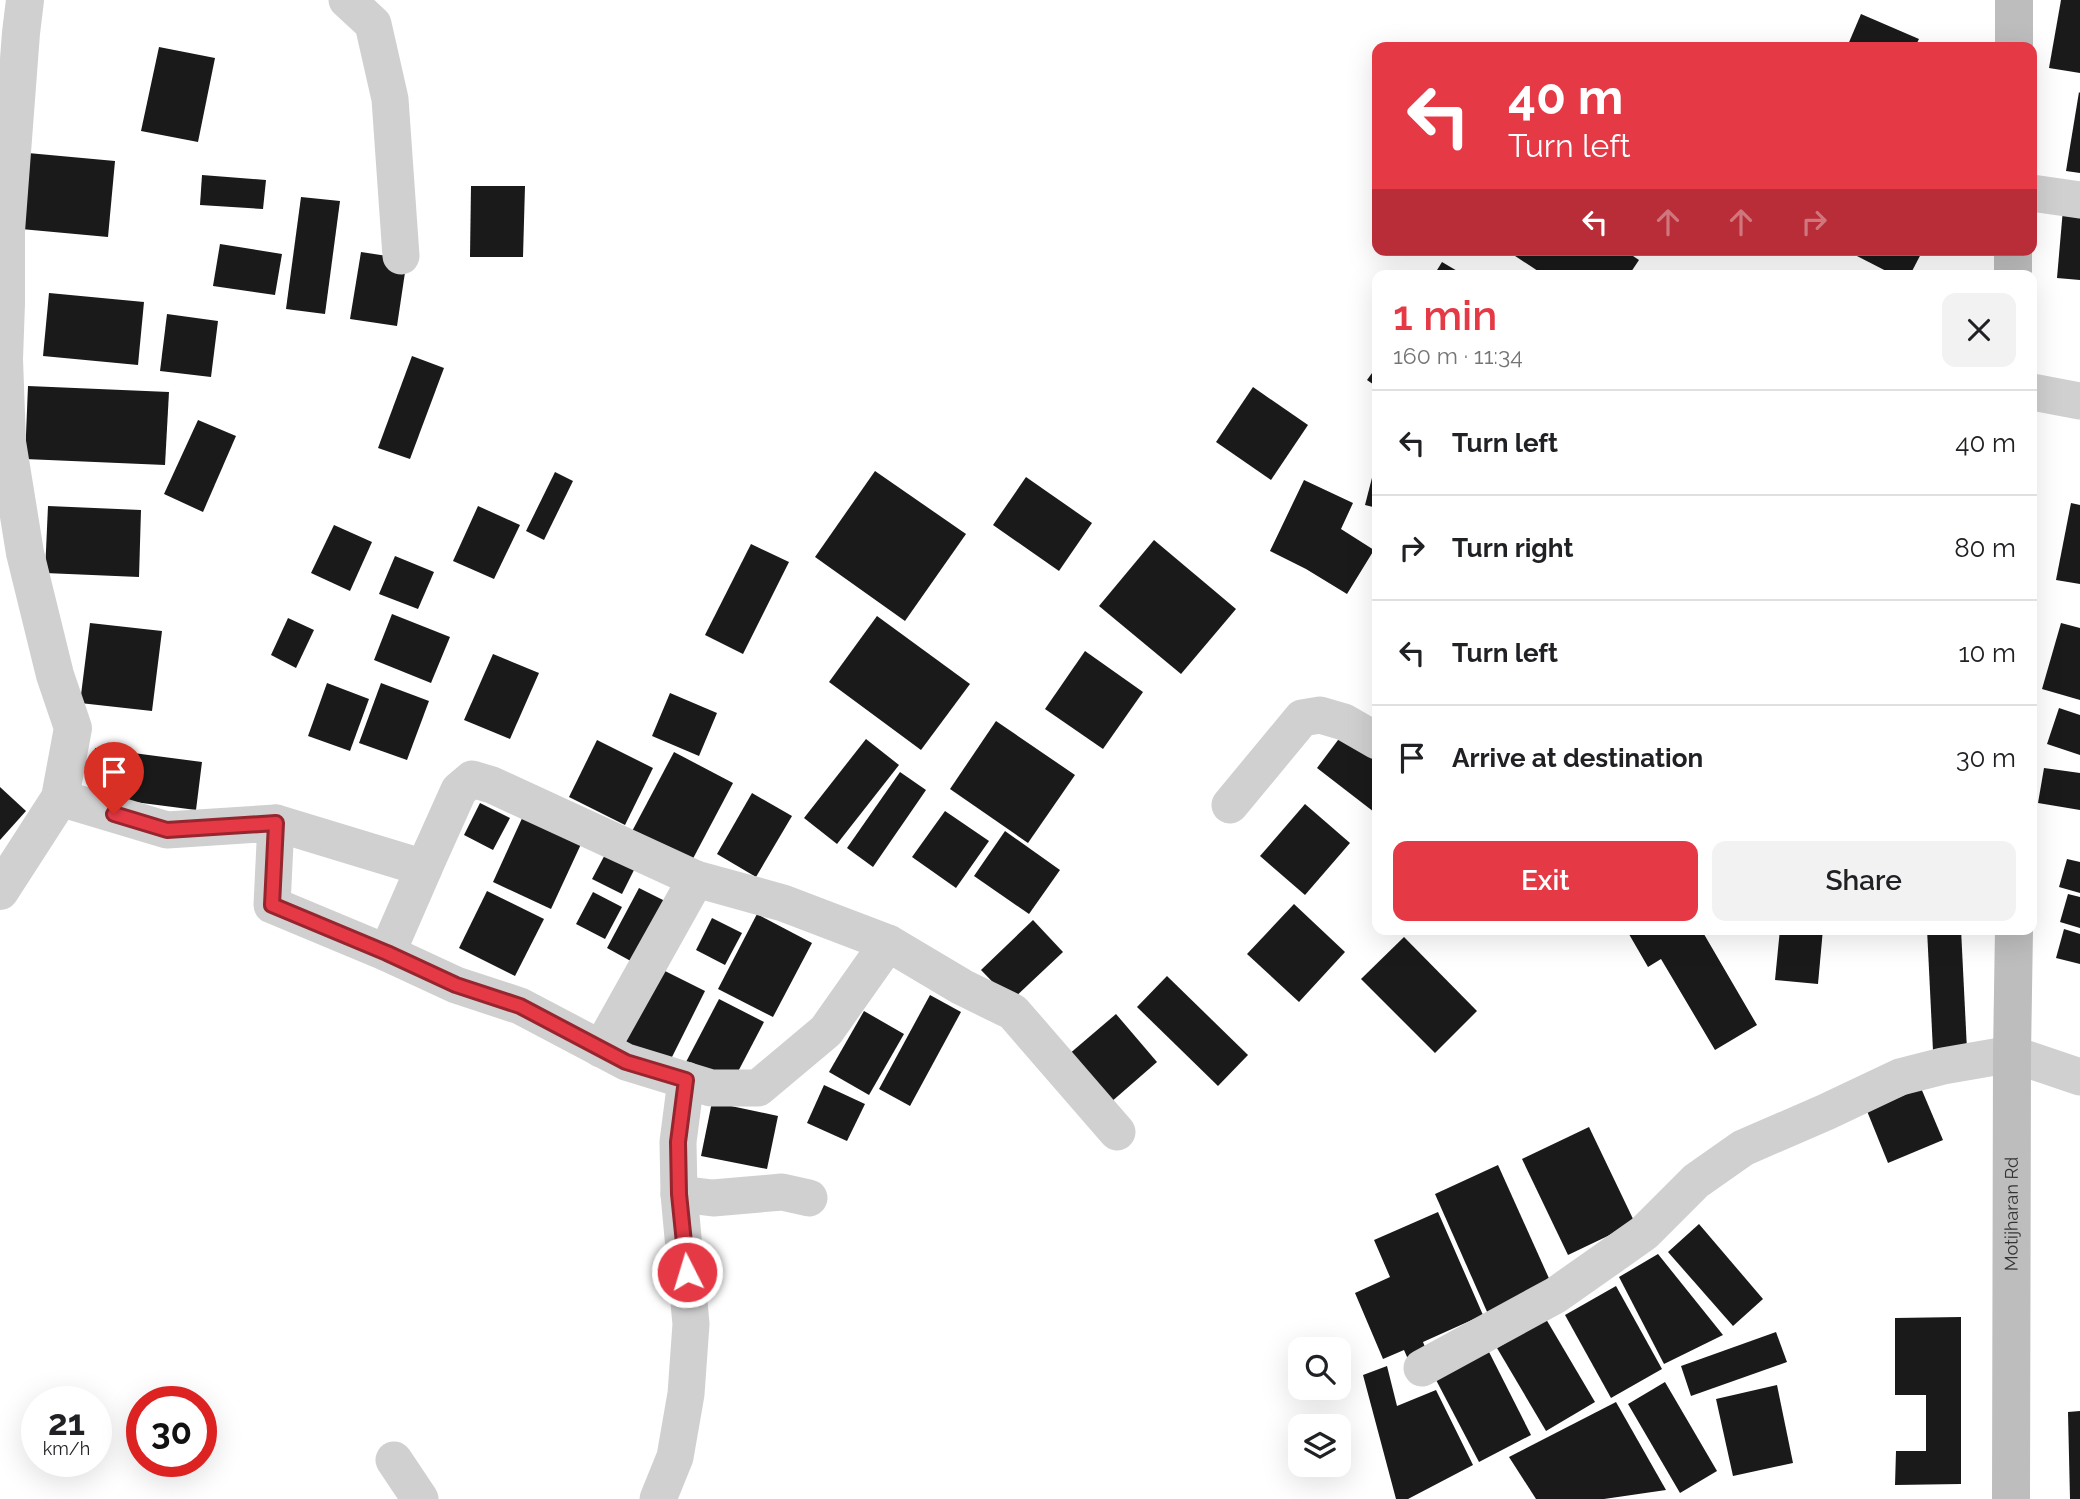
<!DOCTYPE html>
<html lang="en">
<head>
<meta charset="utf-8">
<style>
  body { margin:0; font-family:Raleway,sans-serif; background:#f2f2f2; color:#202124; height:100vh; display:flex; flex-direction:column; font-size:26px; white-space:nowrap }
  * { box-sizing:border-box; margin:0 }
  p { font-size:23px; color:#757577 }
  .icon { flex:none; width:38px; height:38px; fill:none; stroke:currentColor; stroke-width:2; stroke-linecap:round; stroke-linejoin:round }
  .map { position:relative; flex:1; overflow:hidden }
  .drawer { position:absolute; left:1372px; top:270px; width:665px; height:665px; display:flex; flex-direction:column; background:#fff; border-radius:14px; box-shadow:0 7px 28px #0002 }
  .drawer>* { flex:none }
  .hud { position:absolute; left:1372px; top:42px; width:665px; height:214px; border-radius:14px; box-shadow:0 7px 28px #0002; background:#e63946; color:#fff; overflow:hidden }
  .fabs { position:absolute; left:1288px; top:1337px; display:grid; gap:14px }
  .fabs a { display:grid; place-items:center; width:63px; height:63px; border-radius:14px; background:#fff; box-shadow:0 7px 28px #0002; font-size:35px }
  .speed { position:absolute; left:21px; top:1386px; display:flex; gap:14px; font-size:35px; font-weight:700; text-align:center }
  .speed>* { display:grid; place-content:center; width:91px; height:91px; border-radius:50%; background:#fff; box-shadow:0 7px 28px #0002; line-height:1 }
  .speed small { font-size:18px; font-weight:400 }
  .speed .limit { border:10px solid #d22; background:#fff; color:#111 }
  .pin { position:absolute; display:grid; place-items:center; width:60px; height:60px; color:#fff; margin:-72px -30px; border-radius:50% 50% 50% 0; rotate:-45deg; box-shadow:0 0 7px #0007 }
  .pin .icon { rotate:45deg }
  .me { position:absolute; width:77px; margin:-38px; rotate:355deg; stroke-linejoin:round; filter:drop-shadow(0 0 5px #0008) }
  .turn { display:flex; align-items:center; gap:24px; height:147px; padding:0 21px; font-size:32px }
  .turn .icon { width:91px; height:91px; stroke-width:2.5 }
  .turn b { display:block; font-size:49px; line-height:60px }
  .lanes { display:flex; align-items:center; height:66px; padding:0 21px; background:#0003; justify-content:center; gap:35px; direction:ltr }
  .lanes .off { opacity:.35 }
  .round { display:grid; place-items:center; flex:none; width:74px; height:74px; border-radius:14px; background:#f2f2f2 }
  .head { display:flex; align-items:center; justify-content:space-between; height:119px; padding:0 21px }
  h1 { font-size:42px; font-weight:600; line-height:52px; color:#e63946 }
  .button { display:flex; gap:14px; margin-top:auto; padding:14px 21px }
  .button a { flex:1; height:80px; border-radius:14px; background:#e63946; color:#fff; font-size:28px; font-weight:600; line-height:80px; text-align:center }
  .button a+a { background:#f2f2f2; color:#202124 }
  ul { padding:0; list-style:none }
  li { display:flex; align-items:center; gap:21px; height:105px; padding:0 21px; border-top:2px solid #e0e0e0 }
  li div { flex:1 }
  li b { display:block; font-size:26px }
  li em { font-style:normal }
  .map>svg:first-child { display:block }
  .building { fill:#1a1a1a }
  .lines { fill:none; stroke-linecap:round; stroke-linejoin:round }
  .minor { stroke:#d0d0d0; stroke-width:37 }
  .tertiary { stroke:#d0d0d0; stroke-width:38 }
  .secondary { stroke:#bdbdbd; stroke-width:38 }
  .route-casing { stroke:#96252e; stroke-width:18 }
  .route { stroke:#e63946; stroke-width:12 }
  .labels { text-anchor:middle; stroke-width:7; stroke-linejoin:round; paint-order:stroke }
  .street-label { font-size:18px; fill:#333; stroke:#fff }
</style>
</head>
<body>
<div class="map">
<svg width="2080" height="1499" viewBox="0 0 2080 1499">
  <rect width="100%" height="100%" fill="#fff"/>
  <g class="building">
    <polygon points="2061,0 2080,0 2080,73 2049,68"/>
    <polygon points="1861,14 1919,39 1915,47 1847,47"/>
    <polygon points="159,47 215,58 198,142 141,131"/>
    <polygon points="2079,92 2080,93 2080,173 2066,171"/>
    <polygon points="28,153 115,161 108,237 21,229"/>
    <polygon points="202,175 266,180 263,209 200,205"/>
    <polygon points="471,186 525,186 523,257 470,257"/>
    <polygon points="301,197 340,201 325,314 286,309"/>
    <polygon points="2063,209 2080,210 2080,280 2057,278"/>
    <polygon points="220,244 282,254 275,295 213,286"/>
    <polygon points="1506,250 1624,250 1639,260 1629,275 1544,275"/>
    <polygon points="1857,250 1923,250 1910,275 1894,275 1855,255"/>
    <polygon points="361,252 407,259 397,326 350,319"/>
    <polygon points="1442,262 1464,275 1434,275"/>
    <polygon points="49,293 144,302 138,365 43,356"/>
    <polygon points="167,314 218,321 211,377 160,371"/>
    <polygon points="412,356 444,368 410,459 378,448"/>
    <polygon points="1377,366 1377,387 1367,380"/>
    <polygon points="28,386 169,392 165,465 25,459"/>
    <polygon points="1253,387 1308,425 1271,480 1216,442"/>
    <polygon points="198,420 236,436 203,512 164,494"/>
    <polygon points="1374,470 1377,471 1377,508 1365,505"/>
    <polygon points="875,471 966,534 905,621 815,557"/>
    <polygon points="555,472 573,481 544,540 526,531"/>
    <polygon points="1026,477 1092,523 1059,571 993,525"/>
    <polygon points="1304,480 1353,503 1341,529 1374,550 1347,594 1306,569 1270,551"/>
    <polygon points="2071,503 2080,505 2080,584 2056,580"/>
    <polygon points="48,506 141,510 139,577 45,573"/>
    <polygon points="478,506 520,525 494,579 453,561"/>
    <polygon points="334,525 372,542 350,591 311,573"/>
    <polygon points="1154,540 1236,609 1181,674 1099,606"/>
    <polygon points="751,544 789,562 743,654 705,635"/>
    <polygon points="395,556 434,572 418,609 379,594"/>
    <polygon points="392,614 450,637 431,683 374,660"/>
    <polygon points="877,616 970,684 921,750 829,682"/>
    <polygon points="288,618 314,630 296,668 271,655"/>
    <polygon points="90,623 162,631 152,711 80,703"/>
    <polygon points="2061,623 2080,628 2080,700 2042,689"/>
    <polygon points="1085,651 1143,692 1103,749 1045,709"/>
    <polygon points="493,654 539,673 510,739 464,720"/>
    <polygon points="327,683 369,699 350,751 308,736"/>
    <polygon points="381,683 429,701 407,760 359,743"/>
    <polygon points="670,693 717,713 699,756 652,736"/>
    <polygon points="2059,708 2080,715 2080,755 2047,744"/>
    <polygon points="996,721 1075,775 1028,843 950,789"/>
    <polygon points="1344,732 1377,758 1377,808 1374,812 1317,768"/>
    <polygon points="866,739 899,765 837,844 804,818"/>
    <polygon points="597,740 653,768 625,825 569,797"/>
    <polygon points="95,748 202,762 196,810 88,796"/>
    <polygon points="674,752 733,783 688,868 629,837"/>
    <polygon points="2044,768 2080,773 2080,810 2038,803"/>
    <polygon points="900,772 926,790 873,867 847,848"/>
    <polygon points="0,787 26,811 0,840"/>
    <polygon points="752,793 792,816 756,877 717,854"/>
    <polygon points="480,803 510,818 493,850 464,835"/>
    <polygon points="1305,804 1350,843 1305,895 1260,856"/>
    <polygon points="945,811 989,841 956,888 912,857"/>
    <polygon points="524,814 582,842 551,909 493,882"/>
    <polygon points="1005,831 1060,870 1029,914 974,876"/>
    <polygon points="609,847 638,862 622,894 592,879"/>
    <polygon points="2067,859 2080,862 2080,893 2059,887"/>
    <polygon points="639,888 671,904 638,965 607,948"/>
    <polygon points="487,891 544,919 515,976 459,948"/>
    <polygon points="593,892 622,907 605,939 576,924"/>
    <polygon points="2068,894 2080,897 2080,928 2060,922"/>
    <polygon points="1294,904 1345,952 1299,1002 1247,954"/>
    <polygon points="757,914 812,943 773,1017 718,989"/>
    <polygon points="712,918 742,933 725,965 696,950"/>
    <polygon points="1033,920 1063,952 1011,1001 981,970"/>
    <polygon points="1626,929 1701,929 1757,1025 1715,1050 1661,959 1648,967"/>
    <polygon points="1780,929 1823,929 1818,984 1775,980"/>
    <polygon points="1927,929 1961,929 1967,1050 1933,1051"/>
    <polygon points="2064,929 2080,934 2080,964 2056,958"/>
    <polygon points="1404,937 1477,1011 1435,1053 1361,979"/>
    <polygon points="655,966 705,991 666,1069 616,1044"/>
    <polygon points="1167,976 1248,1055 1218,1086 1137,1007"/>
    <polygon points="930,995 961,1012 910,1106 879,1089"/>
    <polygon points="719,999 764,1022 731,1085 686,1062"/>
    <polygon points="864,1011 904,1034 869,1095 829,1072"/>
    <polygon points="1116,1014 1157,1062 1110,1103 1068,1055"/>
    <polygon points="824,1085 865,1104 847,1141 807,1123"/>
    <polygon points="1921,1088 1943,1140 1888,1163 1867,1111"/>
    <polygon points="712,1102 778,1116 767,1169 701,1156"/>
    <polygon points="1589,1127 1635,1223 1568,1255 1522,1159"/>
    <polygon points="1498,1165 1552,1285 1488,1314 1435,1194"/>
    <polygon points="1438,1212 1483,1315 1423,1342 1429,1357 1411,1366 1404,1350 1383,1359 1355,1293 1390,1277 1374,1240"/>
    <polygon points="1699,1224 1763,1299 1733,1326 1668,1252"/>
    <polygon points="1658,1254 1723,1335 1664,1364 1619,1277"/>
    <polygon points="1616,1286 1662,1369 1611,1398 1565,1315"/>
    <polygon points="1961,1317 1961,1484 1895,1485 1896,1451 1926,1451 1926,1395 1895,1395 1895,1318"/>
    <polygon points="1546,1319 1595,1402 1546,1431 1497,1348"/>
    <polygon points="1776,1332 1787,1362 1691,1396 1681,1366"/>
    <polygon points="1488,1350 1531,1435 1479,1462 1435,1378"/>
    <polygon points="1387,1366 1397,1406 1436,1390 1473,1465 1408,1499 1396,1499 1363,1375"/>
    <polygon points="1665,1382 1717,1471 1680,1493 1628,1404"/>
    <polygon points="1777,1385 1793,1463 1733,1476 1716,1399"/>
    <polygon points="1616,1402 1666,1490 1604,1499 1536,1499 1509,1457"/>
    <polygon points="2080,1411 2080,1499 2070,1499 2068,1412"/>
  </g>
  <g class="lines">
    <g class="minor">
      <polyline points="347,0 373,24 390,99 401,256"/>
      <polyline points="2032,193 2080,200"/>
      <polyline points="2032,392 2080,401"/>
      <polyline points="60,798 167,830 276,823 272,905 387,953 456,985 520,1006 626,1062 711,1088 758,1088 826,1031 888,943 962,987 1013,1012 1117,1132"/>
      <polyline points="1230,805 1302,718 1320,715 1344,722 1377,741"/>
      <polyline points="276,823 424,868 387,953"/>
      <polyline points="424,868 459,790 472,779 492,785 696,879 601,1049"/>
      <polyline points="696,879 783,903 888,943"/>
      <polyline points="679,1194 713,1198 782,1192 809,1198"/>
      <polyline points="1422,1368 1556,1295 1644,1233 1696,1181 1743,1148 1826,1112 1900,1077 1943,1066 2012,1054 2080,1077"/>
      <polyline points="394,1460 420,1499"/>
      <polyline points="658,1499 675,1457 686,1394 691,1324 679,1194 678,1142 686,1080"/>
    </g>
    <polyline class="tertiary" points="0,891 60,798 73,728 55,675 25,553 7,442 4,359 6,303 6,231 21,33 25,0"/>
    <g class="secondary">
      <polyline points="2014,47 2014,0"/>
      <polyline points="2013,275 2013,250"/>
      <path id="s1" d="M2011,1499L2012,1054L2014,929"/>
    </g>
  </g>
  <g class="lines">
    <g class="route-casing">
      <polyline id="route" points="114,814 167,830 276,823 272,905 387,953 456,985 520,1006 626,1062 686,1080 678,1142 679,1194 687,1272"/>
    </g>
    <use href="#route" class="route"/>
  </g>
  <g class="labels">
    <g class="street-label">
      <text dy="6" stroke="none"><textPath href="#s1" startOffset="285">Motijharan Rd</textPath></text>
    </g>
  </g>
</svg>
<div class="fabs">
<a><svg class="icon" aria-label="search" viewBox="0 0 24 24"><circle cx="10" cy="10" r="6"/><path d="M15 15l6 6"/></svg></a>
<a><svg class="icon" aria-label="layers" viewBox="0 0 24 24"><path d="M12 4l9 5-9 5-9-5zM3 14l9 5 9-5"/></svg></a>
</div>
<div class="speed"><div>21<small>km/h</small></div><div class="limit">30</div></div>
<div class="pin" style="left:114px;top:814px;background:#d93025"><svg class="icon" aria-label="arrive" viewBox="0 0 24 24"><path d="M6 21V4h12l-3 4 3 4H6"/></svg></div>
<svg class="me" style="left:687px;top:1272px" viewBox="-20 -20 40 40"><circle r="17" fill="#e63946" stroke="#fff" stroke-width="3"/><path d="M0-11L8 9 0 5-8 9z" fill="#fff"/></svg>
<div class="hud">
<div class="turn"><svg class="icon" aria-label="left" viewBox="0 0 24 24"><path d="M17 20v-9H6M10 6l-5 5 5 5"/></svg><div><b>40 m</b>Turn left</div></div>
<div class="lanes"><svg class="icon" aria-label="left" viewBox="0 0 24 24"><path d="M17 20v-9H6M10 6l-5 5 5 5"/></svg><svg class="icon off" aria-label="ahead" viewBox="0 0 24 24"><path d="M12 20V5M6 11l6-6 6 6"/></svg><svg class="icon off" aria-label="ahead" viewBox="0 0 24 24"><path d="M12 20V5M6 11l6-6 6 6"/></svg><svg class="icon off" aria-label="right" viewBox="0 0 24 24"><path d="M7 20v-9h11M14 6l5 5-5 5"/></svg></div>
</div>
<section class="drawer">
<div class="head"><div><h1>1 min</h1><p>160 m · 11:34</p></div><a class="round"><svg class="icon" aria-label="close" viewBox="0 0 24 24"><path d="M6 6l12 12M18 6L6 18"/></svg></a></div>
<ul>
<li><svg class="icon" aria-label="left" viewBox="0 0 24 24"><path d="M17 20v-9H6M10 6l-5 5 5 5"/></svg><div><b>Turn left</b></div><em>40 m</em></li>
<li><svg class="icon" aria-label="right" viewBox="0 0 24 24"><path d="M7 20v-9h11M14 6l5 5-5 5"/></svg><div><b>Turn right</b></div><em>80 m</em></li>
<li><svg class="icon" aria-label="left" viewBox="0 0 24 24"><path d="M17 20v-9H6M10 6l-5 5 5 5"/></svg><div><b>Turn left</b></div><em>10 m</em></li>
<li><svg class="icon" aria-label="arrive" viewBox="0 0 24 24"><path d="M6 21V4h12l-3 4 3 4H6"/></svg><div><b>Arrive at destination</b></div><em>30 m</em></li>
</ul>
<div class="button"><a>Exit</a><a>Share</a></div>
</section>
</div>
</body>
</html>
